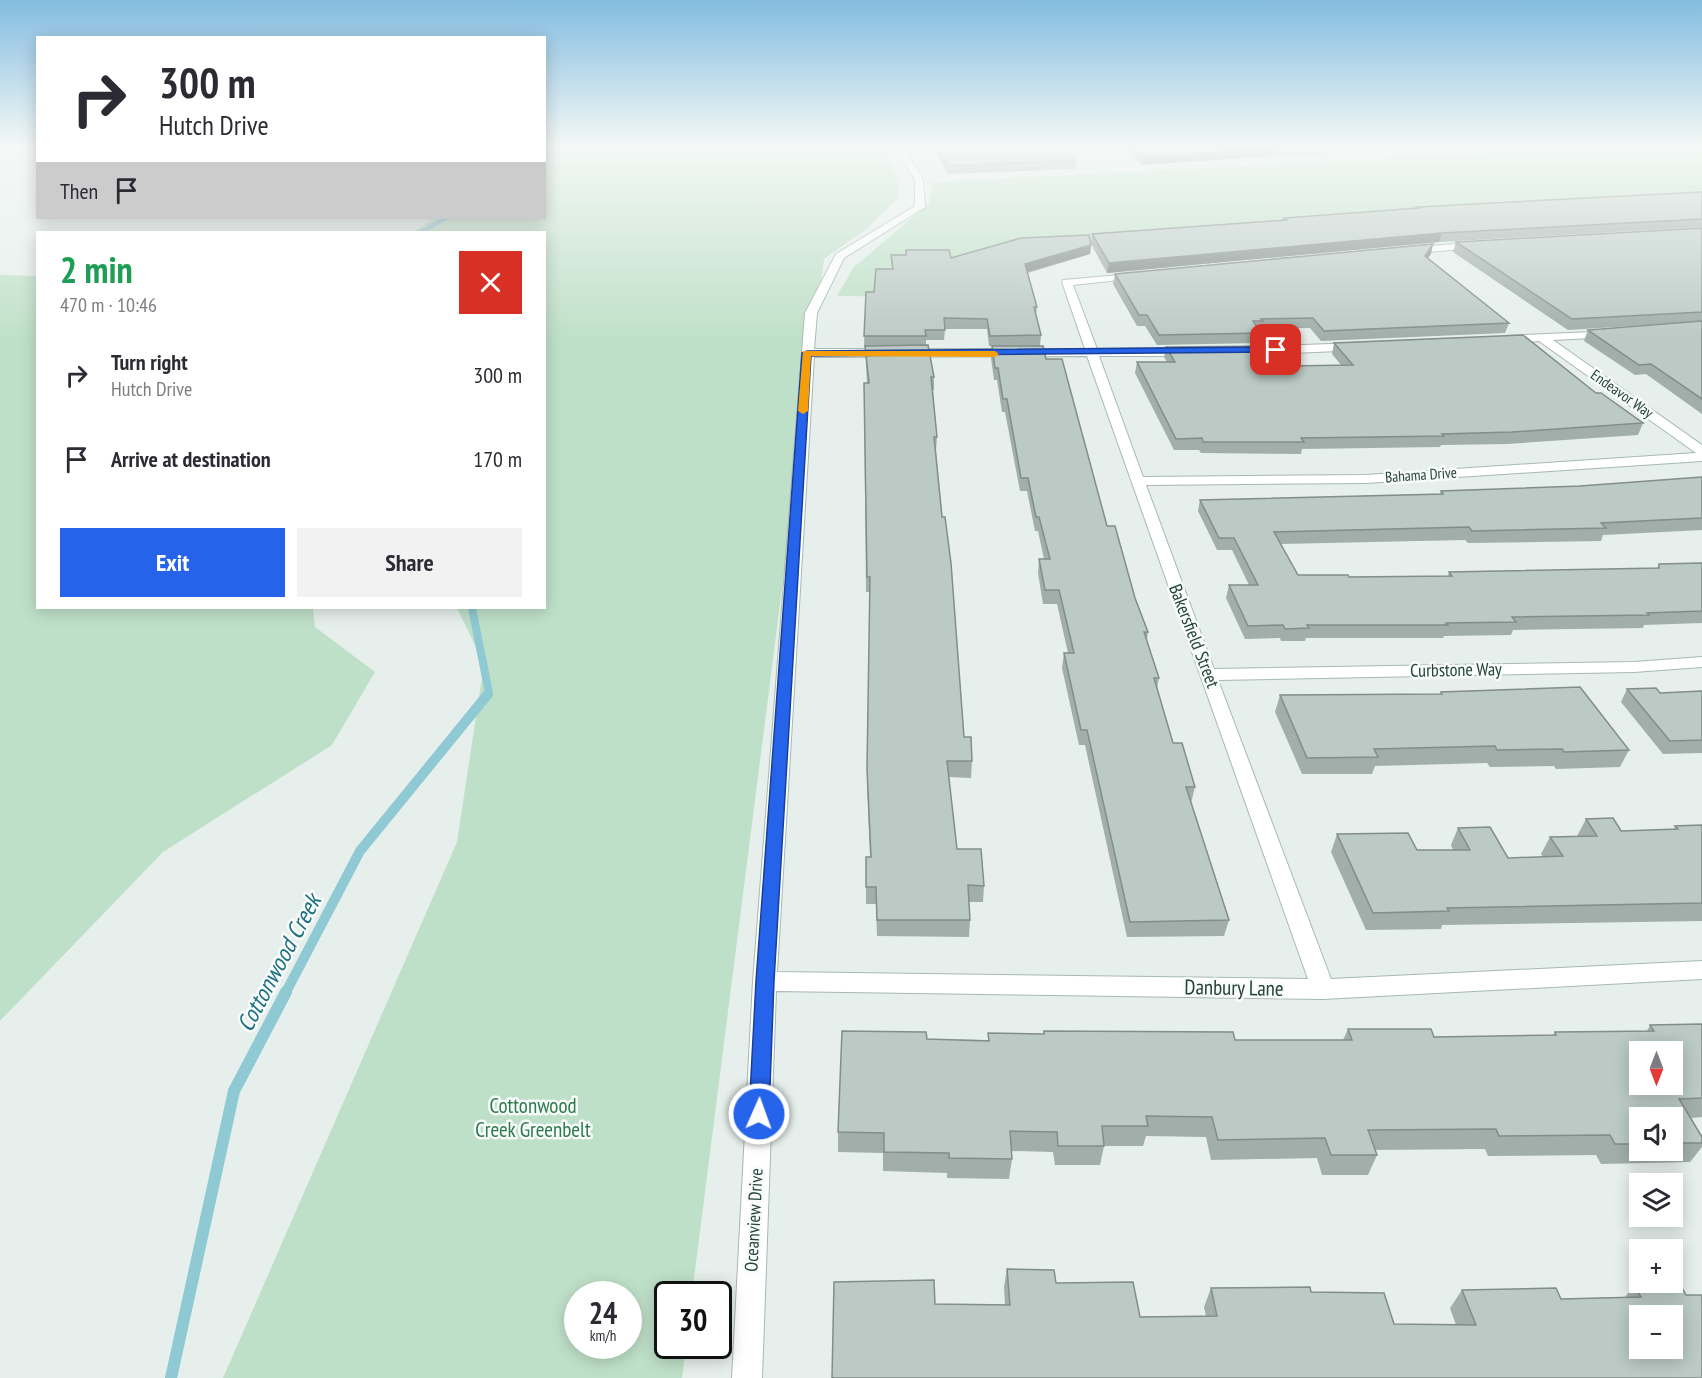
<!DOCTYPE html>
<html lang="en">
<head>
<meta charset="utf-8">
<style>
  body { margin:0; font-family:"PT Sans Narrow",sans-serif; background:#f2f2f3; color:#2b2b33; height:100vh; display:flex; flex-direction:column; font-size:22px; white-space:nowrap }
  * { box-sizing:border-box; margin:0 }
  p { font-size:20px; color:#7c7c81 }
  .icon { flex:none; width:33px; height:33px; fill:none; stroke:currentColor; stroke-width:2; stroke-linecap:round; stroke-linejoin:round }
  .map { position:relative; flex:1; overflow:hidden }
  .drawer { position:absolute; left:36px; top:231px; width:510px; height:378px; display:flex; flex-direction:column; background:#fff; border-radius:0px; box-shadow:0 3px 15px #0003 }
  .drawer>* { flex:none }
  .hud { position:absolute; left:36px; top:36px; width:510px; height:183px; border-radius:0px; box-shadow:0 3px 15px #0003; background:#fff; color:#2b2b33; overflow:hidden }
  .needle { width:39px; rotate:180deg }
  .buttons { position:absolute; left:1629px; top:1041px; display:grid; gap:12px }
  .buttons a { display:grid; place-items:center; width:54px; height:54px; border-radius:0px; background:#fff; box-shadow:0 3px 15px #0003; font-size:30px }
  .speed { position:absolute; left:564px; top:1281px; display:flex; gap:12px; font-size:30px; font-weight:700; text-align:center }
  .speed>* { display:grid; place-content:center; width:78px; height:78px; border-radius:50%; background:#fff; box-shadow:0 3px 15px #0003; line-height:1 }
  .speed small { font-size:15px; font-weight:400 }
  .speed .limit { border:3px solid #111; border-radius:9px; background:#fff; color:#111 }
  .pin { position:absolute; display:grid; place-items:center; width:51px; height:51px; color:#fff; margin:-26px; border-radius:12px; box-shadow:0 3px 9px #0006 }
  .me { position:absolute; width:66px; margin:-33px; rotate:2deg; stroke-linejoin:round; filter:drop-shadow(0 0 4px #0008) }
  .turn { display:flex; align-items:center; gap:21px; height:126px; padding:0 24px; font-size:27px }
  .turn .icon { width:78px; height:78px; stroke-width:2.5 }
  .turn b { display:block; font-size:42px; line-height:51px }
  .then { display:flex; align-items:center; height:57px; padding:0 24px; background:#0003; gap:12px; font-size:22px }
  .round { display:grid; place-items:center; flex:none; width:63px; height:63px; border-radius:0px; background:#f2f2f3 }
  .summary { display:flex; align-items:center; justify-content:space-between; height:102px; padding:0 24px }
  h1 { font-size:36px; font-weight:800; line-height:45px; color:#1e9e55 }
  .primary-button { display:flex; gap:12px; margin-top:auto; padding:12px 24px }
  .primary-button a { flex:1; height:69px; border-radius:0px; background:#2563eb; color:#fff; font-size:24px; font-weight:800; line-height:69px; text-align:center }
  .primary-button a+a { background:#f2f2f3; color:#2b2b33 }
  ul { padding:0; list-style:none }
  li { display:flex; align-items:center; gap:18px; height:84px; padding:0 24px }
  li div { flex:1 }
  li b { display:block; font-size:22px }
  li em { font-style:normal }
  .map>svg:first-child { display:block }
  .green { fill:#bfe0c8; fill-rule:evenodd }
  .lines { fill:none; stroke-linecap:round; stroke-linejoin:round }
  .stream-far3 { stroke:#8ec9d4; stroke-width:4.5 }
  .stream-far2 { stroke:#8ec9d4; stroke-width:8 }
  .stream-far1 { stroke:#8ec9d4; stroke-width:10 }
  .stream { stroke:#8ec9d4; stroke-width:12 }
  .minor-casing { stroke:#a8b8b2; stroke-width:2 }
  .minor { fill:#fff; fill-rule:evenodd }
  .wall { fill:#a1aea9; fill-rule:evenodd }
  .shaded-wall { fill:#838d89 }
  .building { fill:#bbcac4; stroke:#838d89; stroke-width:1.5; fill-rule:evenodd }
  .route { fill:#2563eb; stroke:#184099; stroke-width:1.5 }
  .slow { fill:#f59e0b }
  .labels { text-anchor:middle; stroke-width:5; stroke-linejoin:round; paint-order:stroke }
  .far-street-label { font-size:15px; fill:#24423a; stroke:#f7fbf9 }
  .street-label { font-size:18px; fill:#24423a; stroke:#f7fbf9 }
  .near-street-label { font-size:21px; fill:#24423a; stroke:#f7fbf9 }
  .near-park-label { font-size:21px; fill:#2d7a4b; stroke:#f7fbf9 }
  .near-water-label { font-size:24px; font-style:italic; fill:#1c6f80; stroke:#f7fbf9 }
</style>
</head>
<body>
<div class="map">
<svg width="1702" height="1378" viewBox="0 0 1702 1378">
  <rect width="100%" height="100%" fill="#e6efeb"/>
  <g class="green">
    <path d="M545,147H880L895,171L900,196L866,229L824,259L692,1294H668V1346H686L682,1378H223L457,842L484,664L457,608H544V232H413L434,218H544ZM578,1294H628V1346H578Z"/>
    <polygon points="1609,147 1702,147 1702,199 982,248 942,297 837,296 853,268 929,203 934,182"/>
    <polygon points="0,275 37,276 38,608 313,608 315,627 375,672 332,745 163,852 0,1021"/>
  </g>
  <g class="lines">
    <polyline class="stream-far3" points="421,232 446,218"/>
    <polyline class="stream-far2" points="472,608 489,693 487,695"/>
    <polyline class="stream-far1" points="285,994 360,851 488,694"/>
    <polyline class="stream" points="171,1378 234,1091 286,992"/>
    <g class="minor-casing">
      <g id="minor">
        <path d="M895,147H903L905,150L960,148L964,151L960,154L908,155L923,180L925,207L844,258L817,313L814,349H1085L1062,282L1063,280L1142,273L1143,275L1138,278L1073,285L1097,349L1189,348L1195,352L1189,356H1099L1143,477L1366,475L1696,453L1539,341L1504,344L1498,340L1504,336L1615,331L1617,333L1611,337L1553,340L1702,445V461L1366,483L1146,485L1214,669L1634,662L1702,657V667L1634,672L1218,680L1331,979L1702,961V979L1323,999L776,991L762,1378H732L753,981L805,313L836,254L915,206V180ZM1087,356L1308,979L777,972L814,357Z"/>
        <polygon points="1479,242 1484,245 1483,247 1407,254 1402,251 1407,248"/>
        <polygon points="1357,343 1361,344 1361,350 1249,355 1243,351 1249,347"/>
      </g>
    </g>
    <use href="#minor" class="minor"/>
  </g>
  <g class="wall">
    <polygon points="938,147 1076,160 1075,169 948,174 937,155"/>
    <polygon points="1122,147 1480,147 1270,156 1142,165"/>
    <polygon points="1702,192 1702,227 1439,242 1107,273 1091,244 1090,254 1028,273 1037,307 1036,315 1041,335 1040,346 1046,359 1107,526 1148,632 1147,640 1159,678 1157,688 1173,743 1195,787 1191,803 1229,920 1224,936 1127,937 1085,745 1079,745 1062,668 1064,653 1068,653 1057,604 1043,604 1038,573 1039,559 1044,559 1038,531 1035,531 1027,491 1020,491 1005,412 1002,412 997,380 994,380 991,358 992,346 989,346 987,329 945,329 944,340 926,340 926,346 934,377 934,390 933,390 937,437 936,451 964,737 972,761 971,778 949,777 957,849 984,886 983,902 969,902 970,920 969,937 877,936 876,904 866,904 866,857 870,857 867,785 870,592 866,592 864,396 867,383 865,347 864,347 866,292 874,292 892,269 891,255 906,255 906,250 951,258 1091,243 1092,234 1283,220 1284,218 1417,208 1417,207"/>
    <polygon points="1702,228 1702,414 1646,374 1635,375 1584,341 1588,330 1695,322 1568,330 1453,252 1456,242"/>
    <polygon points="1431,254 1428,258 1509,323 1505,333 1321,341 1310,328 1261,329 1259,343 1157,345 1145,326 1137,326 1113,284 1115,274"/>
    <polygon points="1334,343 1596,393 1643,423 1638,435 1507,444 1441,445 1440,447 1302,449 1301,454 1201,453 1199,450 1174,450 1135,373 1137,362 1167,362 1164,357 1166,347 1285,366 1341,365 1332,354"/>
    <polygon points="1702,477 1702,530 1603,535 1601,541 1468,543 1465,540 1280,544 1298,575 1349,577 1448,576 1449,572 1657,568 1659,564 1702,563 1702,623 1644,625 1643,628 1513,630 1511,635 1444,636 1443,638 1306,638 1305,641 1281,641 1280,638 1245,639 1226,598 1229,585 1249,585 1232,550 1217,550 1198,511 1200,500 1440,494 1441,491 1580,486"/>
    <polygon points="1627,689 1660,693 1702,691 1702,753 1663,754 1621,702"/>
    <polygon points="1441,692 1629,750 1620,767 1556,769 1554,766 1490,767 1487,763 1375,766 1372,774 1302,774 1275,712 1280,695 1440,694"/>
    <polygon points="1586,819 1621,831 1674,830 1675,826 1702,825 1702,921 1442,925 1441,929 1366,930 1331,852 1337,834 1417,850 1453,850 1451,845 1458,828 1508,858 1543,857 1541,854 1550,837 1577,836"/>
    <path d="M1702,1024V1117L1691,1118L1702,1137V1147L1690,1162L1601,1164L1596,1155L1488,1156L1485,1149L1375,1150L1377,1155L1368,1175H1322L1317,1158L1211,1160L1206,1137L1146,1136L1143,1146H1104L1100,1165H1055L1053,1152L1012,1151V1159L1009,1179L947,1178V1173L883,1171V1153L838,1152V1132L927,1039L988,1040V1033L1043,1034L1044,1031L1235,1040H1343L1348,1029L1434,1037L1553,1035L1555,1032L1647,1031L1650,1025ZM1640,1118H1672V1150H1640Z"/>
    <polygon points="1007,1269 1056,1283 1140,1317 1206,1316 1204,1307 1211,1288 1311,1292 1394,1324 1456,1325 1450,1308 1462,1290 1561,1299 1625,1297 1634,1285 1702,1378 935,1304 1005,1305 1004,1287"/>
  </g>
  <g class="shaded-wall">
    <polygon points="1272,148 1270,156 1142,165 1143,157"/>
    <polygon points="1442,233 1439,242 1107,273 1109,263"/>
    <polygon points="1433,244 1431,254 1422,265 1425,256"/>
    <polygon points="1091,245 1090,254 1024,273 1025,264"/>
  </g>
  <g class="building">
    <polygon points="938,147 1064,147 1076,160 948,166"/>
    <polygon points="1132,147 1281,147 1143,157"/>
    <polygon points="1702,192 1702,219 1442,233 1109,263 1092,234 1287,220 1284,218 1419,208 1417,207"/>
    <polygon points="1702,228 1702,312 1572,319 1456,242"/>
    <polygon points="1089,235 1091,245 1025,264 1037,307 1034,307 1041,335 990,336 987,319 944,318 945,330 925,330 926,336 864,336 866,292 874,292 876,269 893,269 891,255 906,255 906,250 949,250 951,258 1021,238"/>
    <polygon points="1433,244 1425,256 1509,323 1324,331 1313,318 1261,319 1263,321 1253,321 1261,333 1159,335 1147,315 1139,315 1115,274"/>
    <polygon points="1702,321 1702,399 1651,364 1639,365 1588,330"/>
    <polygon points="1523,335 1596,393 1601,393 1643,423 1512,432 1442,434 1444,436 1301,438 1304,442 1203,442 1202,438 1176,439 1137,362 1175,362 1166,347 1270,346 1285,366 1353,365 1334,343"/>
    <polygon points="928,345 934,377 931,377 937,437 934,437 942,517 945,517 951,563 964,737 971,737 972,761 947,761 957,849 981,849 984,886 968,885 970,920 877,920 876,887 866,887 866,857 871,857 867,769 870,577 867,577 864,383 869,383 865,346"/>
    <polygon points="992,346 1043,346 1046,359 1062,359 1107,526 1115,526 1135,598 1148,632 1144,632 1159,678 1154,678 1173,743 1182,743 1195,787 1186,787 1229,920 1130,922 1087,730 1081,730 1064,653 1074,653 1059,590 1045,590 1039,559 1050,559 1039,517 1036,517 1028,478 1021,478 1007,399 1003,399 998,368 995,368"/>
    <polygon points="1702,477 1702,518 1601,523 1606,528 1472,531 1469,527 1274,532 1298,575 1348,575 1349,577 1452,576 1449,572 1659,568 1659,564 1702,563 1702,611 1647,613 1649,615 1512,617 1516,622 1446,623 1448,625 1307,625 1309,628 1285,629 1283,625 1248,626 1229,585 1258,585 1234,538 1219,538 1200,500 1443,494 1441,491 1580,486"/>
    <polygon points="1580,687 1629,750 1564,752 1562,749 1497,750 1495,746 1374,749 1378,757 1307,758 1280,695 1442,694 1441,692"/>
    <polygon points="1656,688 1660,693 1702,691 1702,740 1670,741 1627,689"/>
    <polygon points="1613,818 1621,831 1678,829 1675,826 1702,825 1702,903 1447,908 1449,911 1373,913 1337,834 1408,833 1417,850 1470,850 1458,828 1490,827 1508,858 1563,856 1550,837 1597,836 1586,819"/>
    <path d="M1702,1024V1098L1679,1099L1702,1137V1143H1672V1118H1640V1144H1615L1610,1135L1499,1136L1496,1129L1368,1130L1377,1155H1331L1325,1138L1218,1140L1212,1117L1146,1116L1148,1126H1102L1104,1146H1058L1057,1132L1010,1131L1012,1159L949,1158V1153L884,1152V1133L838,1132L842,1031L926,1032L927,1039L989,1041L988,1033L1044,1034V1031L1233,1032L1235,1040H1352L1348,1029H1431L1434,1037L1556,1035L1555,1032L1654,1031L1650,1025ZM1640,1052H1672V1084H1640Z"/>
    <path d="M1007,1269L1054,1270L1056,1283L1133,1282L1140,1317L1217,1316L1211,1288L1310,1287L1311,1292L1384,1293L1394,1324L1476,1325L1462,1290L1556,1288L1561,1299L1641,1297L1634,1285L1680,1284L1686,1295H1702V1378H832L834,1282L934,1280L935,1304L1010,1305ZM1640,1316H1672V1348H1640Z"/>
  </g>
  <linearGradient id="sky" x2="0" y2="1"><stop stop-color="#84bce0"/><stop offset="0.43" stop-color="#f4f8f6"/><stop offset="1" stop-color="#f4f8f6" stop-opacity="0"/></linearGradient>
  <rect width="1702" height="340" fill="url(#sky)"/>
  <polygon class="route" points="1276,347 1281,350 1280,352 811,356 774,981 769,1114 766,1120 759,1123 752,1120 749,1114 756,981 802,353 807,351"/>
  <polygon class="slow" points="803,351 995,351 999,354 995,357 811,356 808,411 803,414 798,411"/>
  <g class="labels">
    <g class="far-street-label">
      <text transform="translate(1622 394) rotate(35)" y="5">Endeavor Way</text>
      <text transform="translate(1421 475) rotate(-4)" y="5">Bahama Drive</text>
    </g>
    <g class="street-label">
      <text transform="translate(1194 636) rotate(69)" y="6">Bakersfield Street</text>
      <text transform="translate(1456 670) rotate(-1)" y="6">Curbstone Way</text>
      <text transform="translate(754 1220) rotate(-87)" y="6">Oceanview Drive</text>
    </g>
    <g class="near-street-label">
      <text transform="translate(1234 988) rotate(1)" y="7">Danbury Lane</text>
    </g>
    <g class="near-park-label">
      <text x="533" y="1113">Cottonwood<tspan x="533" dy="24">Creek Greenbelt</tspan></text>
    </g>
    <g class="near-water-label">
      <text transform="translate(279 963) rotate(-62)" y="8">Cottonwood Creek</text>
    </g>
  </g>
</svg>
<div class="buttons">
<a><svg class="needle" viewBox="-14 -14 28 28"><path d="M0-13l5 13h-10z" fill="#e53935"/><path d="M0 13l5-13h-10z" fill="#7c7c81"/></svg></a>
<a><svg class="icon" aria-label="sound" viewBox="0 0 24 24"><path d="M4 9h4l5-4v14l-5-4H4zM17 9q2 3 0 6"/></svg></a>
<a><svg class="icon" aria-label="layers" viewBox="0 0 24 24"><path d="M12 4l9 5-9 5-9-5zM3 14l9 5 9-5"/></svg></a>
<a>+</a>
<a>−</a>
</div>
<div class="speed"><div>24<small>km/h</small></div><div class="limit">30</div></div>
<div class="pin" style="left:1276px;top:350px;background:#d93025"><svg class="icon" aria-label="arrive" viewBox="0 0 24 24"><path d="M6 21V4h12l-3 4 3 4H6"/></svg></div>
<svg class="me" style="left:759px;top:1114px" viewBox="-20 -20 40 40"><circle r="17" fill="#2563eb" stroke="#fff" stroke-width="3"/><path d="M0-11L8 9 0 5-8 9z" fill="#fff"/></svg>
<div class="hud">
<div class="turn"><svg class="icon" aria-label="right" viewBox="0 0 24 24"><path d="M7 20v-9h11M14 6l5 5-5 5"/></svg><div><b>300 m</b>Hutch Drive</div></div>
<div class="then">Then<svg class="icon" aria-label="arrive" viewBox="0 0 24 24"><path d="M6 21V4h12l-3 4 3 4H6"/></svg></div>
</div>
<section class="drawer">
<div class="summary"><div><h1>2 min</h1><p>470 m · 10:46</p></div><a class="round" style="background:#d93025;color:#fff"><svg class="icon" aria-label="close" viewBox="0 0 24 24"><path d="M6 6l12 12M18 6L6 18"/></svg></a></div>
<ul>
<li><svg class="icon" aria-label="right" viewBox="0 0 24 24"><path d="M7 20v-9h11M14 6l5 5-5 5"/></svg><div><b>Turn right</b><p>Hutch Drive</p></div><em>300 m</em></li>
<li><svg class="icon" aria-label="arrive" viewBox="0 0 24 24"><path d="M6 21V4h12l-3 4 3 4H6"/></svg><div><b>Arrive at destination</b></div><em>170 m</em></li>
</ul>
<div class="primary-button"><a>Exit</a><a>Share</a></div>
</section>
</div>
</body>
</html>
